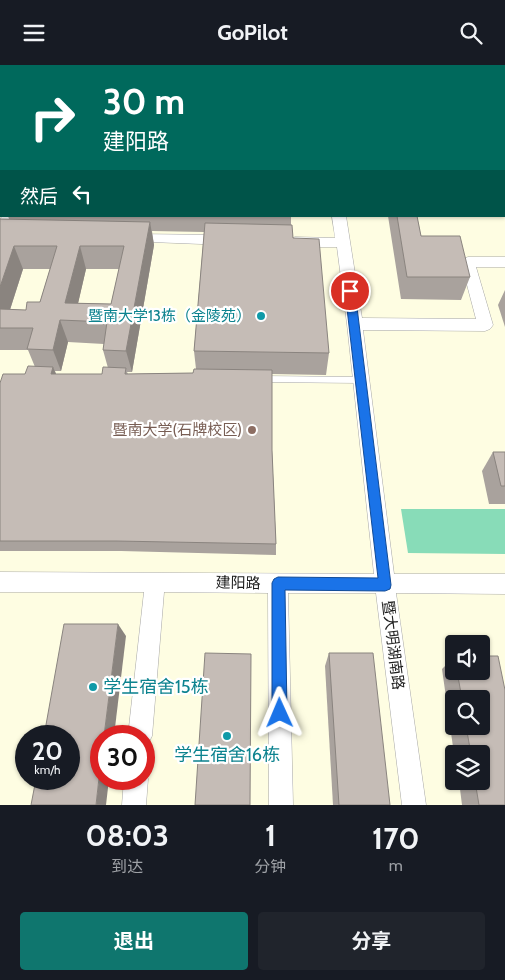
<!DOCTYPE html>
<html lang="zh">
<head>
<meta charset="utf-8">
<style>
  body { margin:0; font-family:Cabin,"Noto Sans SC",sans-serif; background:#20242c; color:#f1f3f6; height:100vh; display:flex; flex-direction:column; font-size:19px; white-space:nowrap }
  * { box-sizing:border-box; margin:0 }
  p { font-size:16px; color:#9ea1a6 }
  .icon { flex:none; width:28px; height:28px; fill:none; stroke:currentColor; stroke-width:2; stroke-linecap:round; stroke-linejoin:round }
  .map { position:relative; height:740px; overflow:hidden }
  .details { display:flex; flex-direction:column; background:#171b24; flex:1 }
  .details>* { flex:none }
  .guide { position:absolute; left:0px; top:0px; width:505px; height:152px; box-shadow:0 1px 4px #0004; background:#00695c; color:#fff; overflow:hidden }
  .tools { position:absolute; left:445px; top:570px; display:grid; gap:10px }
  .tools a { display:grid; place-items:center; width:45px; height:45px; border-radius:5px; background:#171b24; box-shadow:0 1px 4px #0004; font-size:25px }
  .speed { position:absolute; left:15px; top:660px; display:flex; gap:10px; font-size:25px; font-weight:700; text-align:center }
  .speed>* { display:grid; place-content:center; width:65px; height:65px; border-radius:50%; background:#171b24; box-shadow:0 1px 4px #0004; line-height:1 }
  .speed small { font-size:12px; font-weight:400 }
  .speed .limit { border:8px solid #d22; background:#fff; color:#111 }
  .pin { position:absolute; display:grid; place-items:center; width:42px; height:42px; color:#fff; margin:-21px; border:2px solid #fff; border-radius:50%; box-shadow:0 1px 5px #0007 }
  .me { position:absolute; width:55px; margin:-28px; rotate:359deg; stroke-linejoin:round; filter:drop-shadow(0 0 4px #0008) }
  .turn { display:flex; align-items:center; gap:18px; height:105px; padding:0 20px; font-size:22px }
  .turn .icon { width:65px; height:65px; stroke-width:2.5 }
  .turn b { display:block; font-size:35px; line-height:42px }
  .then { display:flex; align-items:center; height:48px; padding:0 20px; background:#0003; gap:10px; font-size:19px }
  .eta { display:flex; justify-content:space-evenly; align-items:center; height:85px; text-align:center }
  .eta b { font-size:30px; font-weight:700; line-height:35px }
  .action { display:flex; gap:10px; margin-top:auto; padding:10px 20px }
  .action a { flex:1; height:58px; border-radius:5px; background:#0f766e; color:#fff; font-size:20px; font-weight:700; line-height:58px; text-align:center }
  .action a+a { background:#20242c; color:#f1f3f6 }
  header { display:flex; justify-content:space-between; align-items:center; height:65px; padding:0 20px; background:#171b24; font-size:22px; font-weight:700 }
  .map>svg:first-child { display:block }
  .education { fill:#fefde2; fill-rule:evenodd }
  .pitch { fill:#88dcb8 }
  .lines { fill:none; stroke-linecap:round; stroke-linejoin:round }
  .lane-casing { stroke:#a7a7a7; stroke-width:1 }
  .street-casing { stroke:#a7a7a7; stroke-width:1 }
  .lane { fill:#fff; fill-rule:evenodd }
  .street { fill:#fff; fill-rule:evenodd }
  .wall { fill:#a9a29d; fill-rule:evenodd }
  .shaded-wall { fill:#8a847f }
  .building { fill:#c5bcb6; stroke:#8a847f; fill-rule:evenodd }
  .route { fill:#1a73e8; stroke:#114b97 }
  .culture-dot { fill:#0f9aa8; stroke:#fff; stroke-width:2 }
  .education-dot { fill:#8d6e63; stroke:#fff; stroke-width:2 }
  .labels { text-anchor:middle; stroke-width:4.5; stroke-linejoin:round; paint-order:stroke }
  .culture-label { font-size:15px; fill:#0d838f; stroke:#fff; text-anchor:end }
  .education-label { font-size:15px; fill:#785e54; stroke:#fff; text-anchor:end }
  .street-label { font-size:15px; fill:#202020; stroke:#fff }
  .near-culture-label { font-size:18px; fill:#0d838f; stroke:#fff; text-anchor:start }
</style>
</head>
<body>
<header><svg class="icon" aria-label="menu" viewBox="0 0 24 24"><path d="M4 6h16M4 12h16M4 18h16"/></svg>GoPilot<svg class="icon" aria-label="search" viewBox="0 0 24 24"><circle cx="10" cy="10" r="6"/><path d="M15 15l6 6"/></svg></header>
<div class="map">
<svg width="505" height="740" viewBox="0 0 505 740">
  <rect width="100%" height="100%" fill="#f0ede7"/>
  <path class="education" d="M0,0H505V740H0ZM1,1H504V151H1ZM454,579H481V606H454ZM454,634H481V661H454ZM26,671H69V714H26ZM101,671H144V714H101ZM454,689H481V716H454Z"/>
  <polygon class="pitch" points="401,444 505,444 505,489 408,488"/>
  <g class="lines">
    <g class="lane-casing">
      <g id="lane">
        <polygon points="481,0 487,0 487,1 482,1"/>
        <polygon points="504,46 505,47 505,53 504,52"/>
        <polygon points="260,311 361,312 365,315 361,318 260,317 256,314"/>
      </g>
    </g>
    <g class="street-casing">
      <g id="street">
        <rect x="312" y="0" width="10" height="1"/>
        <polygon points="504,69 505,69 505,77 504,76"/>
        <polygon points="2,151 16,151 7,173 5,176 0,177 0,157"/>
        <polygon points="332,151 346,151 362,253 476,254 461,197 463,194 468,192 505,192 505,202 476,202 493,260 490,264 485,266 363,265 394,509 505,509 505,529 396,528 426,740 402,740 376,528 288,528 293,740 269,740 268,528 164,527 152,671 148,679 144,681 144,671 128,671 144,527 0,527 0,507 374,509 347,259 337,182 295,182 290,180 288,177 290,174 295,172 335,173"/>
        <polygon points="130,169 227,170 232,172 234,175 232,178 227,180 125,176 123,173 125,170"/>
        <polygon points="144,705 148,714 146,740 122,740 124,714 144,714"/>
      </g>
    </g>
    <use href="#lane" class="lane"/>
    <use href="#street" class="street"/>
  </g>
  <g class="wall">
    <polygon points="0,0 103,0 103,1 1,1 1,149 0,152"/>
    <rect x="504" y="83" width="1" height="65"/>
    <path d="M8,151H291V160L293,173L329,288L326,310L272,309V385L276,479V490L121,486H0V318L25,309L35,302L28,285H0V154H9ZM152,166L204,167L194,286L196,304L193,308L128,309L127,307H132L154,180ZM23,204H50L40,237L26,245H10ZM86,204H119L111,239L78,238ZM68,277L104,279L103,285L108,303L102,309H56L55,306H61Z"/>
    <polygon points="388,151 417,151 421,171 470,212 461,235 401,234"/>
    <polygon points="505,225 505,262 498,240"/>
    <polygon points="493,387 505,387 505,439 489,439 482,406"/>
    <polygon points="329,588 390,740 333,740 325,601"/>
    <path d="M454,592V606H481L505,740H462L459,716H481V689H454L442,604ZM454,634H481V661H454Z"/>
  </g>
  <g class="shaded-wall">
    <rect x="94" y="0" width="9" height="1"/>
    <polygon points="150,157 154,180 132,307 126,286"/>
    <polygon points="14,181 23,204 4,263 0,261 0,222"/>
    <polygon points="80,181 86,204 74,256 65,238"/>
    <polygon points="60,255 68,277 61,306 53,285"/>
    <polygon points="53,302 59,316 51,309"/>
    <polygon points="118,559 126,571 114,671 104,671"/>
    <polygon points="101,695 101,714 109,714 106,740 96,740"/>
  </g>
  <g class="building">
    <polygon points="0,0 35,0 35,1 1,1 1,127 0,127"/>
    <rect x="354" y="0" width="124" height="1"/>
    <rect x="504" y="83" width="1" height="42"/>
    <polygon points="397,151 417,151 421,171 460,171 470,212 407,212"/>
    <path d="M0,154L150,157L126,286L103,285L107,257L60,255L53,285L27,284L33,263H0V244L26,245L27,237H40L57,181H14L0,222ZM80,181H124L111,239L65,238Z"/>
    <polygon points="205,158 292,160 293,173 319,174 329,288 194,286"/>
    <polygon points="28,301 53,302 51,309 102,309 103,302 126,303 125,309 193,308 194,304 272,305 272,385 276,479 116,476 0,476 0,318 3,309 25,309"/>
    <polygon points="493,387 505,387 505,421 501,421"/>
    <polygon points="64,559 118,559 104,671 101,671 101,695 96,740 31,740 36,714 69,714 69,671 44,671"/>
    <polygon points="205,588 251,589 250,740 195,740"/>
    <polygon points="329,588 373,588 390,740 339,740"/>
    <polygon points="481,591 498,591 505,625 505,740 479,740 475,716 481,716 481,689 471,689 466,661 481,661 481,634 462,634 457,606 481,606"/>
  </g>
  <polygon class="route" points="350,223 355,226 391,520 390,524 385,526 285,525 287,648 285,653 280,655 275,653 272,648 272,518 274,514 278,512 378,513 345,226"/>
  <g class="culture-dot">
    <circle cx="261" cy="251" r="5"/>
    <circle cx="93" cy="622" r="5"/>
    <circle cx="227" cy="671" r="5"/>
  </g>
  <circle class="education-dot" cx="252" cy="365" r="5"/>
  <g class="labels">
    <g class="culture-label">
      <text x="251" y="256">暨南大学13栋（金陵苑）</text>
    </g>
    <g class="education-label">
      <text x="242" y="370">暨南大学(石牌校区)</text>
    </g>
    <g class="street-label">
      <text transform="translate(238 518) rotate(1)" y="5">建阳路</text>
      <text transform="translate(393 580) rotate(83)" y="5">暨大明湖南路</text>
    </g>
    <g class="near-culture-label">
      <text x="103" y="628">学生宿舍15栋</text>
      <text x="227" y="696" text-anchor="middle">学生宿舍16栋</text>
    </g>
  </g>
</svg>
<div class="tools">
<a><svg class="icon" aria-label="sound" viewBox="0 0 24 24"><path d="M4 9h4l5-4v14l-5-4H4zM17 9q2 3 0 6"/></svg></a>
<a><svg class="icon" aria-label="search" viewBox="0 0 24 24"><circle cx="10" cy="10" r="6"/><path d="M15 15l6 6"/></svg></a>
<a><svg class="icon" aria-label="layers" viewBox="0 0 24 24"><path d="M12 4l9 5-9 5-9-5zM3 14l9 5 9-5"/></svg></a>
</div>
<div class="speed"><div>20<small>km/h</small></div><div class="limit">30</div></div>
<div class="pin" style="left:350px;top:226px;background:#d93025"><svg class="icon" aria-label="arrive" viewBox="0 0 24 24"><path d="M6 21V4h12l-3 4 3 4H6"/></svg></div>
<svg class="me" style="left:280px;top:648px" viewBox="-20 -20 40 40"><path d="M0-17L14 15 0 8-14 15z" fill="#1a73e8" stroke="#fff" stroke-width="4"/></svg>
<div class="guide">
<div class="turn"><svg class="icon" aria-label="right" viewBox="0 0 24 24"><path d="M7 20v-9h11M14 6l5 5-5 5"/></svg><div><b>30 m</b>建阳路</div></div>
<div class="then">然后<svg class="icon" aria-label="left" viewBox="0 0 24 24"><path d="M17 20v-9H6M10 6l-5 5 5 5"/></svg></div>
</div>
</div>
<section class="details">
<div class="eta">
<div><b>08:03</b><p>到达</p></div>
<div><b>1</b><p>分钟</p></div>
<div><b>170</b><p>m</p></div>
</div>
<div class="action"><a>退出</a><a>分享</a></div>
</section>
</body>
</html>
